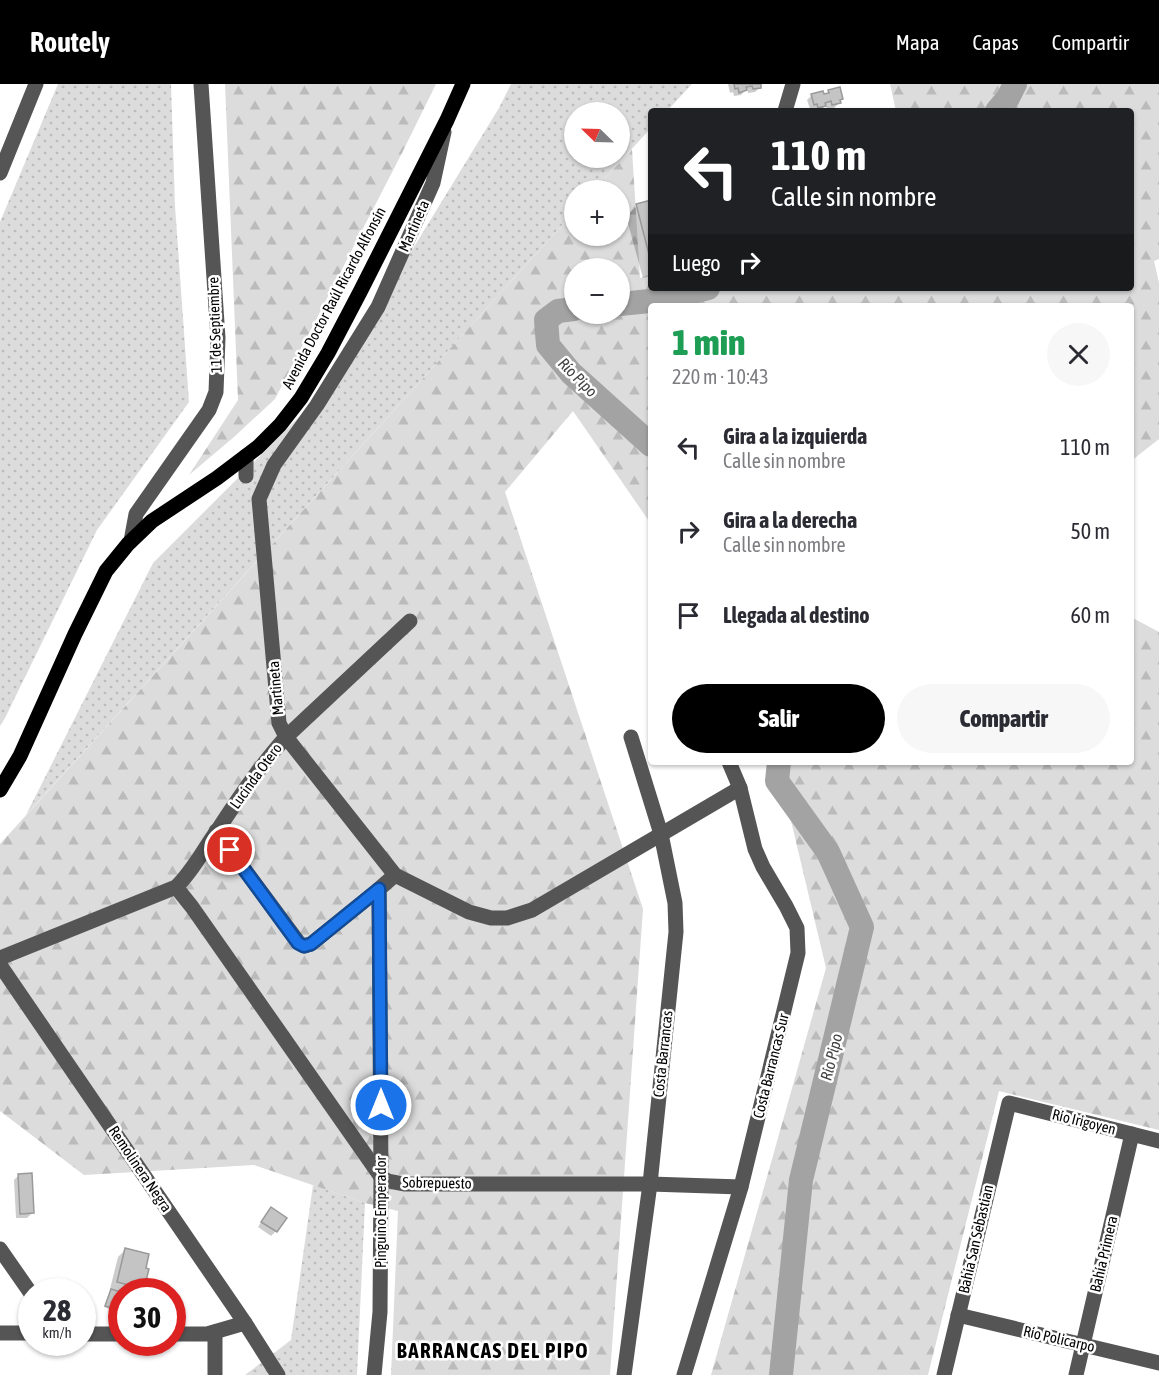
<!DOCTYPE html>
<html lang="es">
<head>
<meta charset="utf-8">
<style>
  body { margin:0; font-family:"Asap Condensed",sans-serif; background:#f7f7f7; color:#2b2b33; height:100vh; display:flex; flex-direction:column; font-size:22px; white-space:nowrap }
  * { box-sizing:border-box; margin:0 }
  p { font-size:20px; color:#7c7c81 }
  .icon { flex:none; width:33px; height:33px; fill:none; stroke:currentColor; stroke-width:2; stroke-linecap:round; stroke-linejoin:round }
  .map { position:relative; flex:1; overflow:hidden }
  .panel { position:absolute; left:648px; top:219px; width:486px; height:462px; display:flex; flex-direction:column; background:#fff; border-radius:6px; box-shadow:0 2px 4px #0004 }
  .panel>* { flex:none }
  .hud { position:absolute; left:648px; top:24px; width:486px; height:183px; border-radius:6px; box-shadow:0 2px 4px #0004; background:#202124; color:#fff; overflow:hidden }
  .needle { width:39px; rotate:293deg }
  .tools { position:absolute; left:564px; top:18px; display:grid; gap:12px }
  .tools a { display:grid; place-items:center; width:66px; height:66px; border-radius:50%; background:#fff; box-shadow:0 2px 4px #0004; font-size:30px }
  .speed { position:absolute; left:18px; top:1194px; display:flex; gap:12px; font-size:30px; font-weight:700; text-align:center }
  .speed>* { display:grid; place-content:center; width:78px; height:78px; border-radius:50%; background:#fff; box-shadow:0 2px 4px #0004; line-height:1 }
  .speed small { font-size:15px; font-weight:400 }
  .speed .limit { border:9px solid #d22; background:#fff; color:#111 }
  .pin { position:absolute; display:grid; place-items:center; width:51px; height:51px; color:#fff; margin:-26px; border:3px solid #fff; border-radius:50%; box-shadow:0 2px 6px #0007 }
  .me { position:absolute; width:66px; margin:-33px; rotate:0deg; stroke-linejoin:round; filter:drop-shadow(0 0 4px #0008) }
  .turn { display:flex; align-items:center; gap:21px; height:126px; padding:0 24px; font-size:27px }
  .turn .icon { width:78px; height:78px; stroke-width:2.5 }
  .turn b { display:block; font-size:42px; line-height:51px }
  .then { display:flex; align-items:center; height:57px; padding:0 24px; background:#0003; gap:12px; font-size:22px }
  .round { display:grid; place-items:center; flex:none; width:63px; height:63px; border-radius:32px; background:#f7f7f7 }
  .summary { display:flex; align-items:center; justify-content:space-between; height:102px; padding:0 24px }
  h1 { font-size:36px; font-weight:800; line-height:45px; color:#1e9e55 }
  .primary-button { display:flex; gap:12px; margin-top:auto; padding:12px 24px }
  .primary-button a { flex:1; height:69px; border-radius:36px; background:#000; color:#fff; font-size:24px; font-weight:800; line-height:69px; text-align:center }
  .primary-button a+a { background:#f7f7f7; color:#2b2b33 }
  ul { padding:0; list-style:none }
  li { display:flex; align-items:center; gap:18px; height:84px; padding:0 24px }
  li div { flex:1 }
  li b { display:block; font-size:22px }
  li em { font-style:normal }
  header { display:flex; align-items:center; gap:36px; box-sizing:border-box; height:84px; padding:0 30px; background:#000; color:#fff }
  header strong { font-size:28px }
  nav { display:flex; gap:33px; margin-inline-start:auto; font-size:21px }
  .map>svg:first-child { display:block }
  .grass { fill:url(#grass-dots); fill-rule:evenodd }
  .forest { fill:url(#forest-firs); fill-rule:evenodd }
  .shadow { fill:#0003 }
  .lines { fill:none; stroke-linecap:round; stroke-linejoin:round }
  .river { stroke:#a3a3a3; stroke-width:24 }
  .building { fill:#c4c4c4; stroke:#999; stroke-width:1.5 }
  .minor { stroke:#555; stroke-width:15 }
  .major { stroke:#000; stroke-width:15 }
  .route-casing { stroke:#114b97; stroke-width:15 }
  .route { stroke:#1a73e8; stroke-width:10 }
  .labels { text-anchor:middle; stroke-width:5; stroke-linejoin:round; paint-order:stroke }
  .street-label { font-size:15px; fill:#000; stroke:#fff }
  .water-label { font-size:16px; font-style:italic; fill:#444; stroke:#fff }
  .district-label { font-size:21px; font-weight:bold; letter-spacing:1.5px; fill:#000; stroke:#fff }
</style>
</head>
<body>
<header>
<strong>Routely</strong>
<nav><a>Mapa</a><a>Capas</a><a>Compartir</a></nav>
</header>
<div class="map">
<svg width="1159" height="1291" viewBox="0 0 1159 1291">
  <defs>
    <pattern id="grass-dots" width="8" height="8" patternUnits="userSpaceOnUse" patternTransform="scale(1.5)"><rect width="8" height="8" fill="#dcdcdc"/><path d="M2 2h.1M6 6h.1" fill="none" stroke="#bbb" stroke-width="1.8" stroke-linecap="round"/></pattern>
    <pattern id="forest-firs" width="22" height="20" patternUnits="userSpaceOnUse" patternTransform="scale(1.5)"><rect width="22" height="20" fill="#dcdcdc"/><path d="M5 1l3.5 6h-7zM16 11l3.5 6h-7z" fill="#bbb"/></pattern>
  </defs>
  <rect width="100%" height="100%" fill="#fff"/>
  <g class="grass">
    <polygon points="58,0 171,0 175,122 189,318 97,446 5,634 0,642 0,138"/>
    <path d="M511,0H692L667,27H651V44L594,106H574V128L26,731L153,479L327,305L499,24ZM574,28H620V74H574Z"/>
    <polygon points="313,1101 365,1119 357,1291 245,1291 291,1256"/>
  </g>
  <g class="forest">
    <polygon points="225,0 436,0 402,69 275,315 234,353 189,391 238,316"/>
    <path d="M890,0H1159V175L1154,177L1159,199V355L1131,377V222H651V440L573,327L505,408L643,825L610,1291H391L398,1127L365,1119L254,1081L84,1091L0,1027V760L574,128V152H620V106H594L632,65L640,194L651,190V204H1131V27H896ZM574,184H620V230H574Z"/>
    <polygon points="1131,533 1159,548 1159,1046 999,1007 928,1291 711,1291 826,884 777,678 1131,678"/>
  </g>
  <g class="shadow">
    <polygon points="728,0 760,0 760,3 755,8 748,9 747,4 741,11 734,12 733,8 730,9"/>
    <polygon points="829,7 839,17 839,19 834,24 827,25 826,21 820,27 813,27 812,24 810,25 807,16 812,11 823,13"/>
    <polygon points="651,118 651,192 643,194 626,132 637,122"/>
    <polygon points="19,1091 32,1129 27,1134 16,1134 14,1096"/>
    <polygon points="266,1130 276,1147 271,1152 258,1143"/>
    <polygon points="126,1165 143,1204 139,1208 120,1208 114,1224 112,1226 104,1223 110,1208 112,1206 110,1205 118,1173"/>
  </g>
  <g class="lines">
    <g class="river">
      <polyline points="997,27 1008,14 1015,0"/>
      <polyline points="620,220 660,216 708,204"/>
      <polyline points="574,225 558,227 546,236 548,261 571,289 651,361"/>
      <polyline points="779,678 777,697 828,768 862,843 801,1096 781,1291"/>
    </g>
  </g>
  <g class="building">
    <polygon points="734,0 761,0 761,4 753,5 752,2 746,3 747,6 739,9 738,4 735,5"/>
    <polygon points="840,3 843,15 840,16 841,19 832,21 831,17 825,19 826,22 818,24 817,20 814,21 811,10 823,7 824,10 829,9 828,6"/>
    <polygon points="651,116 651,178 636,120"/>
    <polygon points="32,1089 34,1129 20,1130 18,1090"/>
    <polygon points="271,1123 287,1134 277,1148 261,1138"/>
    <polygon points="125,1164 149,1170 146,1184 149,1185 144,1205 117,1198"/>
    <polygon points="111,1205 121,1208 116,1225 105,1222"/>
  </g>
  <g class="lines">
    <g class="minor">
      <polyline points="785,27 793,0"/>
      <polyline points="444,48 433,99 378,223 317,321 274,381 259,415 279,639 286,653 395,791 469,828 491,834 507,834 532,826 740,704"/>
      <polyline points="0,89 36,0"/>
      <polyline points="246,372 246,392"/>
      <polyline points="131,457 136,430 209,326 216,308 218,254 201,0"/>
      <polyline points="216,747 299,859 304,862 311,860 379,805"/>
      <polyline points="176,803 192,823 381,1093 388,1097 404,1100 650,1100 741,1103"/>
      <path d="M0,874L176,803C193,787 203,766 217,747C238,715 260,682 286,653L410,537"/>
      <polyline points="0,881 245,1239 278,1291"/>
      <polyline points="0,1165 32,1211"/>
      <polyline points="958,1231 1159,1279"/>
      <polyline points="0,1249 32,1249"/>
      <polyline points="82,1250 122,1250"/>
      <polyline points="172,1250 207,1250 245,1239"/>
      <polyline points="215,1291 215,1248"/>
      <polyline points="374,1291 380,1228 381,1093 379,805 395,791"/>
      <polyline points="624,1291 650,1100 676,848 675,819 661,750 631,653"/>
      <polyline points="684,1291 741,1103 798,869 797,844 786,822 763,783 755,765 740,704 729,678"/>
      <polyline points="944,1291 1009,1019 1159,1057"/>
      <polyline points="1076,1291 1132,1050"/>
    </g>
    <polyline class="major" points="0,706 20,672 75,550 106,487 128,460 152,437 217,394 258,363 280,341 301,314 328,269 360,208 447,36 463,0"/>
  </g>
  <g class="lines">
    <g class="route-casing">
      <polyline id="route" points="230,766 298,859 304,862 311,860 379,805 381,1021"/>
    </g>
    <use href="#route" class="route"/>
  </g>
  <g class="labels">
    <g class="street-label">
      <text transform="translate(414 142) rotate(-66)" y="5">Martineta</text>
      <text transform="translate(334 214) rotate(-62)" y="5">Avenida Doctor Raúl Ricardo Alfonsín</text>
      <text transform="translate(215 241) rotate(-92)" y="5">11 de Septiembre</text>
      <text transform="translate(276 604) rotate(-95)" y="5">Martineta</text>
      <text transform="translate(256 692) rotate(-54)" y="5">Lucinda Otero</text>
      <text transform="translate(663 970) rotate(-84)" y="5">Costa Barrancas</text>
      <text transform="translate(771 982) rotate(-76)" y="5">Costa Barrancas Sur</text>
      <text transform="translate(1084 1038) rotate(14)" y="5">Río Irigoyen</text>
      <text transform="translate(140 1085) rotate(56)" y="5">Remolinera Negra</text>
      <text transform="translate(437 1099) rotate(1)" y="5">Sobrepuesto</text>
      <text transform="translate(381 1128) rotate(-90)" y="5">Pinguino Emperador</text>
      <text transform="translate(976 1155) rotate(-77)" y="5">Bahía San Sebastian</text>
      <text transform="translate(1104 1170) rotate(-77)" y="5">Bahía Primera</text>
      <text transform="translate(1059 1255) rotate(13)" y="5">Río Policarpo</text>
    </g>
    <g class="water-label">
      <text transform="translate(578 293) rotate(45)" y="6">Río Pipo</text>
      <text transform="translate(831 973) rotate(-76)" y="6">Río Pipo</text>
    </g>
    <g class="district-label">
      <text x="493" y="1274">BARRANCAS DEL PIPO</text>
    </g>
  </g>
</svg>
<div class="tools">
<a><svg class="needle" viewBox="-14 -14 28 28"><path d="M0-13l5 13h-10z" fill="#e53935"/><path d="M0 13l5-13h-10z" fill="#7c7c81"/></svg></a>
<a>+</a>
<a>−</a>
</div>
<div class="speed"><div>28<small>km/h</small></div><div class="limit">30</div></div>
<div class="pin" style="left:230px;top:766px;background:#d93025"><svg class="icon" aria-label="arrive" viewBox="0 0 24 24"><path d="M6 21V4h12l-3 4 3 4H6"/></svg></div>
<svg class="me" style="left:381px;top:1021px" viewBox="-20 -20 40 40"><circle r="17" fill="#1a73e8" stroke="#fff" stroke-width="3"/><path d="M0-11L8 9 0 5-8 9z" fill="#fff"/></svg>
<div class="hud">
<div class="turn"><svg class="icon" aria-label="left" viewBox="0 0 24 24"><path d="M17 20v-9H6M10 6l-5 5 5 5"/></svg><div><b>110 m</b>Calle sin nombre</div></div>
<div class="then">Luego<svg class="icon" aria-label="right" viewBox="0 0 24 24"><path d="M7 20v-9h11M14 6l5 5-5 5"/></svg></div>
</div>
<section class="panel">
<div class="summary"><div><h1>1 min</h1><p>220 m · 10:43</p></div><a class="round"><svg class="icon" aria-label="close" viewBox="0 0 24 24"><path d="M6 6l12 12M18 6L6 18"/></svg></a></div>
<ul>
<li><svg class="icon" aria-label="left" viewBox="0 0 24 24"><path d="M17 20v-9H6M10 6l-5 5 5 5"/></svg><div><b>Gira a la izquierda</b><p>Calle sin nombre</p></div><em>110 m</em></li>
<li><svg class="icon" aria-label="right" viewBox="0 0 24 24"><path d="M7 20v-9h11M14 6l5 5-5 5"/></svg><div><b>Gira a la derecha</b><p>Calle sin nombre</p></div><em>50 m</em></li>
<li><svg class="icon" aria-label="arrive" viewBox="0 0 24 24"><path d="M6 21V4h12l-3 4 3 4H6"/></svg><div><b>Llegada al destino</b></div><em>60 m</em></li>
</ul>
<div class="primary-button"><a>Salir</a><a>Compartir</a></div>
</section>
</div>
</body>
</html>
